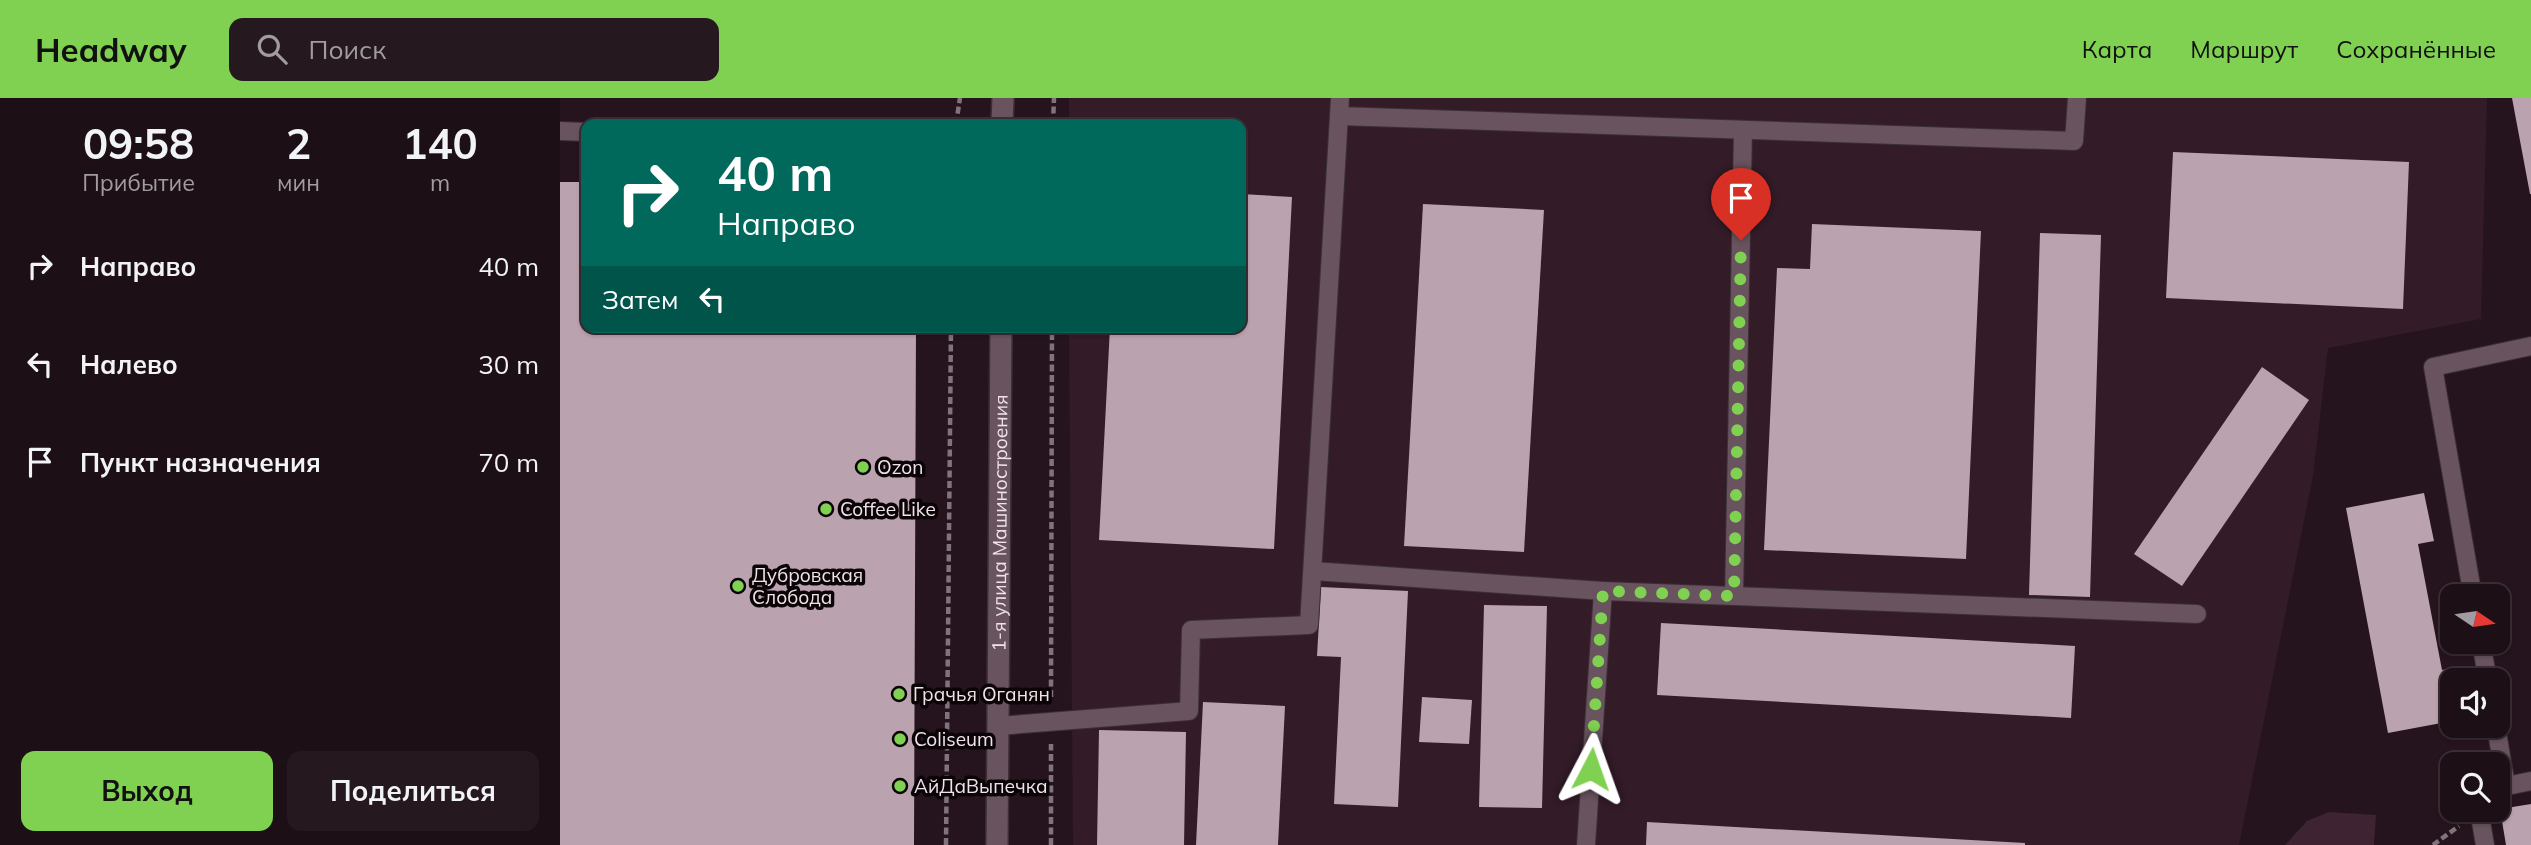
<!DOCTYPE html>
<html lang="ru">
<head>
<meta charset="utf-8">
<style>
  body { margin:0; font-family:Mulish,sans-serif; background:#25181f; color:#f1f3f6; height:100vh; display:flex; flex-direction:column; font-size:26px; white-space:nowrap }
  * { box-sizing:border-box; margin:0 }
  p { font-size:23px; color:#a09ca1 }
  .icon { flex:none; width:38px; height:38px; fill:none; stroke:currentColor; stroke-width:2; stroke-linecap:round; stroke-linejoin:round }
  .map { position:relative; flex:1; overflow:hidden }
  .panel { display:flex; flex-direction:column; background:#1c0f16; width:560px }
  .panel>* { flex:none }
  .guide { position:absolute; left:21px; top:21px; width:665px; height:214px; border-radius:14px; box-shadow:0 2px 5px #0004,0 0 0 2px #3a2f35; background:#00695c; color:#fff; overflow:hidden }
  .needle { width:46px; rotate:103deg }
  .fabs { position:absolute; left:1880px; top:486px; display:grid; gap:14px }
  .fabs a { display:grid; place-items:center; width:70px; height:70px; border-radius:14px; background:#1c0f16; box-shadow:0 2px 5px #0004,0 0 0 2px #3a2f35; font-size:35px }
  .pin { position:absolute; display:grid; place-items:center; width:60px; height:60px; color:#fff; margin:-72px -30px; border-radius:50% 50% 50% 0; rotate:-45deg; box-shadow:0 0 7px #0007 }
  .pin .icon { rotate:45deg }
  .me { position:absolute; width:77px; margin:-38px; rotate:4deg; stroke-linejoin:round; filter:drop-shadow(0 0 5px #0008) }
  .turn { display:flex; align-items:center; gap:24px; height:147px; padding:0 21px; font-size:32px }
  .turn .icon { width:91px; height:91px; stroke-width:2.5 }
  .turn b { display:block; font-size:49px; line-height:60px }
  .then { display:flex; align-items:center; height:66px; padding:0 21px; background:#0003; gap:14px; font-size:26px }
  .eta { display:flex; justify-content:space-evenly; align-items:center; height:119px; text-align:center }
  .eta b { font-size:42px; font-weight:700; line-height:49px }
  .cta { display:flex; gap:14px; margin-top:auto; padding:14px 21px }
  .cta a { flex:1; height:80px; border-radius:14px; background:#80d051; color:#111; font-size:28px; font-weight:700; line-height:80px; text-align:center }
  .cta a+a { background:#25181f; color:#f1f3f6 }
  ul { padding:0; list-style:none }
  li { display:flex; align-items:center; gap:21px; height:98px; padding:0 21px }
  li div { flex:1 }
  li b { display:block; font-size:26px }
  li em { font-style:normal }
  header { display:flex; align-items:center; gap:42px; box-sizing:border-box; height:98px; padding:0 35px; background:#80d051; color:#111 }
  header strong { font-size:33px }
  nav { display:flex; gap:38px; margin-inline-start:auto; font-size:24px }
  .search { width:490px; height:63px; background:#25181f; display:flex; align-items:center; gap:18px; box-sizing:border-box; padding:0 24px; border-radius:14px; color:#a09ca1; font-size:26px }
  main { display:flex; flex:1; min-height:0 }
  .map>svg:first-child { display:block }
  .built { fill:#331b28 }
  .green { fill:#3e2432 }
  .building { fill:#baa2af }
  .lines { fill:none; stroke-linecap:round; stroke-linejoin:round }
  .lane-casing { stroke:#3b2f35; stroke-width:20 }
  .secondary-casing { stroke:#3b2f35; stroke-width:24 }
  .path { stroke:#81737b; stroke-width:4.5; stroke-dasharray:7 3.5; stroke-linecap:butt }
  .lane { stroke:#68535e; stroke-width:18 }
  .secondary { stroke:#68535e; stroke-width:21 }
  .route { stroke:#80d051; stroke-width:12; stroke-dasharray:0 21.6 }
  .poi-dot { fill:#80d051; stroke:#0a0407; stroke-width:2.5 }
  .labels { text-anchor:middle; stroke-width:7; stroke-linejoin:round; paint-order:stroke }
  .poi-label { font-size:19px; fill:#efe3e9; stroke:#0a0407; text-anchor:start }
  .street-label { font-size:19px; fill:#efe3e9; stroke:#0a0407 }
</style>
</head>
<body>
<header>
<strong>Headway</strong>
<div class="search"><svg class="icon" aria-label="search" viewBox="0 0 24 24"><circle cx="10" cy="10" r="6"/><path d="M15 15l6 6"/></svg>Поиск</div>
<nav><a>Карта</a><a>Маршрут</a><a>Сохранённые</a></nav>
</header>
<main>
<section class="panel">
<div class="eta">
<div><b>09:58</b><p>Прибытие</p></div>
<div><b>2</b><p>мин</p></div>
<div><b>140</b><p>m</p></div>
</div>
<ul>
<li><svg class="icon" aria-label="right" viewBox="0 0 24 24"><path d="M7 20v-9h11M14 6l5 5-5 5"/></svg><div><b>Направо</b></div><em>40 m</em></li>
<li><svg class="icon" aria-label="left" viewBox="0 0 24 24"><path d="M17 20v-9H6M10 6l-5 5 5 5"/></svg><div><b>Налево</b></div><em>30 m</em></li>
<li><svg class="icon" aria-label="arrive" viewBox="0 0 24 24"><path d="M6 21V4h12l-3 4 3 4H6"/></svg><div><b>Пункт назначения</b></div><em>70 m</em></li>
</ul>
<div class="cta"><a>Выход</a><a>Поделиться</a></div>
</section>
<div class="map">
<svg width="1971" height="747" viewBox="0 0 1971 747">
  <rect width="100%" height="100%" fill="#25141e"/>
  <polygon class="built" points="509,0 1927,0 1921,221 1768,250 1753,378 1679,747 513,747 509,229 681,229 681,26 509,26"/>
  <polygon class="green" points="1769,714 1816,717 1814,747 1725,747 1747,723"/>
  <g class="building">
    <polygon points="1952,0 1971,0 1971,96 1970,96"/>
    <polygon points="1613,54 1849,64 1843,211 1606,200"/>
    <polygon points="0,84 26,84 26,229 356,229 354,747 0,747"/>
    <polygon points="681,96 732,99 714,451 539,442 550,229 681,229"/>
    <polygon points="863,106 984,112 964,454 844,448"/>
    <polygon points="1252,126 1421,133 1406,461 1204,452 1217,170 1250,171"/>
    <polygon points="1480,135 1541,137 1530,499 1469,497"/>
    <polygon points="1702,269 1749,302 1622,488 1574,456"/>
    <polygon points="1864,395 1874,443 1858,446 1882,572 1895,569 1898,583 1892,583 1892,623 1828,635 1786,410"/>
    <polygon points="761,489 848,493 838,709 774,706 781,559 757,558"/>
    <polygon points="924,507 987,508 982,710 919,709"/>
    <polygon points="1101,525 1515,548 1511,620 1097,597"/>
    <polygon points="862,599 912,602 909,646 859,644"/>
    <polygon points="643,604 725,608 718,747 636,747"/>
    <polygon points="539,632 626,634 624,747 537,747"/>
    <polygon points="1971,706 1971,747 1946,747 1940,711"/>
    <polygon points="1087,724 1465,745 1465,747 1086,747"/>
  </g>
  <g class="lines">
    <g class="lane-casing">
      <g id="lane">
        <polyline points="779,18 1514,43 1517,0"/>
        <polyline points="0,33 26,34"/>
        <polyline points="753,473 1043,493 1026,747"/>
        <polyline points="1043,493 1637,516"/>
        <polyline points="1174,498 1183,32"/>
        <polyline points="1913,499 1873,269 1971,248"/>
        <polyline points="1921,544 1928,583"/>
        <polyline points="438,628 629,613 631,532 749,527 780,0"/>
        <polyline points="1936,628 1946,688"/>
        <polyline points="1937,690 1971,683"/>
        <polyline points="1919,712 1925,747"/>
      </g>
    </g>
    <g class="secondary-casing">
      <g id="secondary">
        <polyline points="442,26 443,0"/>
        <path id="s1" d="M437,747L441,229"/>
      </g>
    </g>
    <g class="path">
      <polyline points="396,26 400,0"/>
      <polyline points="493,26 494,0"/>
      <polyline points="491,599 492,229"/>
      <polyline points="386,747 391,229"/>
      <polyline points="491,747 491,646"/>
      <polyline points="1873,747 1899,728"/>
    </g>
    <use href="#lane" class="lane"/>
    <use href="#secondary" class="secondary"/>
  </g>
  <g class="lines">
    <polyline class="route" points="1031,671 1043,493 1174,498 1181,142"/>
  </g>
  <g class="poi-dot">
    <circle cx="303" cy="369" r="7"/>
    <circle cx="266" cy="411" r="7"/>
    <circle cx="178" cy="488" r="7"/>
    <circle cx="339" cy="596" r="7"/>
    <circle cx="340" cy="641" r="7"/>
    <circle cx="340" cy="688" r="7"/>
  </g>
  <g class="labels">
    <g class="poi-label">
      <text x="317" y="376">Ozon</text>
      <text x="280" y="418">Coffee Like</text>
      <text x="192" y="484">Дубровская<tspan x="192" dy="22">Слобода</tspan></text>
      <text x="353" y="603">Грачья Оганян</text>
      <text x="354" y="648">Coliseum</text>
      <text x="354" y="695">АйДаВыпечка</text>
    </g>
    <g class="street-label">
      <text dy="7" stroke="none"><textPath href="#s1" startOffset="322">1-я улица Машиностроения</textPath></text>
    </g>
  </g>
</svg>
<div class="fabs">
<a><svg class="needle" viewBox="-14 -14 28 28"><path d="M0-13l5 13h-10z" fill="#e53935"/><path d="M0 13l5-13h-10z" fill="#a09ca1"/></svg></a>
<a><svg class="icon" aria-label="sound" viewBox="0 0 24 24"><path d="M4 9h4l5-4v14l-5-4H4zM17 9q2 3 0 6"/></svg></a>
<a><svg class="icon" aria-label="search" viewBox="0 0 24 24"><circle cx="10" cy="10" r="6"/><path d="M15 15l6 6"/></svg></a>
</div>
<div class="pin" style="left:1181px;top:142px;background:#d93025"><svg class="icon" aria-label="arrive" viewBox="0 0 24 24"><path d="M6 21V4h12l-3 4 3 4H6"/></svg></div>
<svg class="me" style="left:1031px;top:671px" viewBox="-20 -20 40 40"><path d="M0-17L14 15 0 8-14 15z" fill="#80d051" stroke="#fff" stroke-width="4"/></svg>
<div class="guide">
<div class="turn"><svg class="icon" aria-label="right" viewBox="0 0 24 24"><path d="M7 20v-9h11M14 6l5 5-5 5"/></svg><div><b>40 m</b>Направо</div></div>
<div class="then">Затем<svg class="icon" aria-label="left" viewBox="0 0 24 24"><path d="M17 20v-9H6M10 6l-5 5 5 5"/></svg></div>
</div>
</div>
</main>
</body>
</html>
